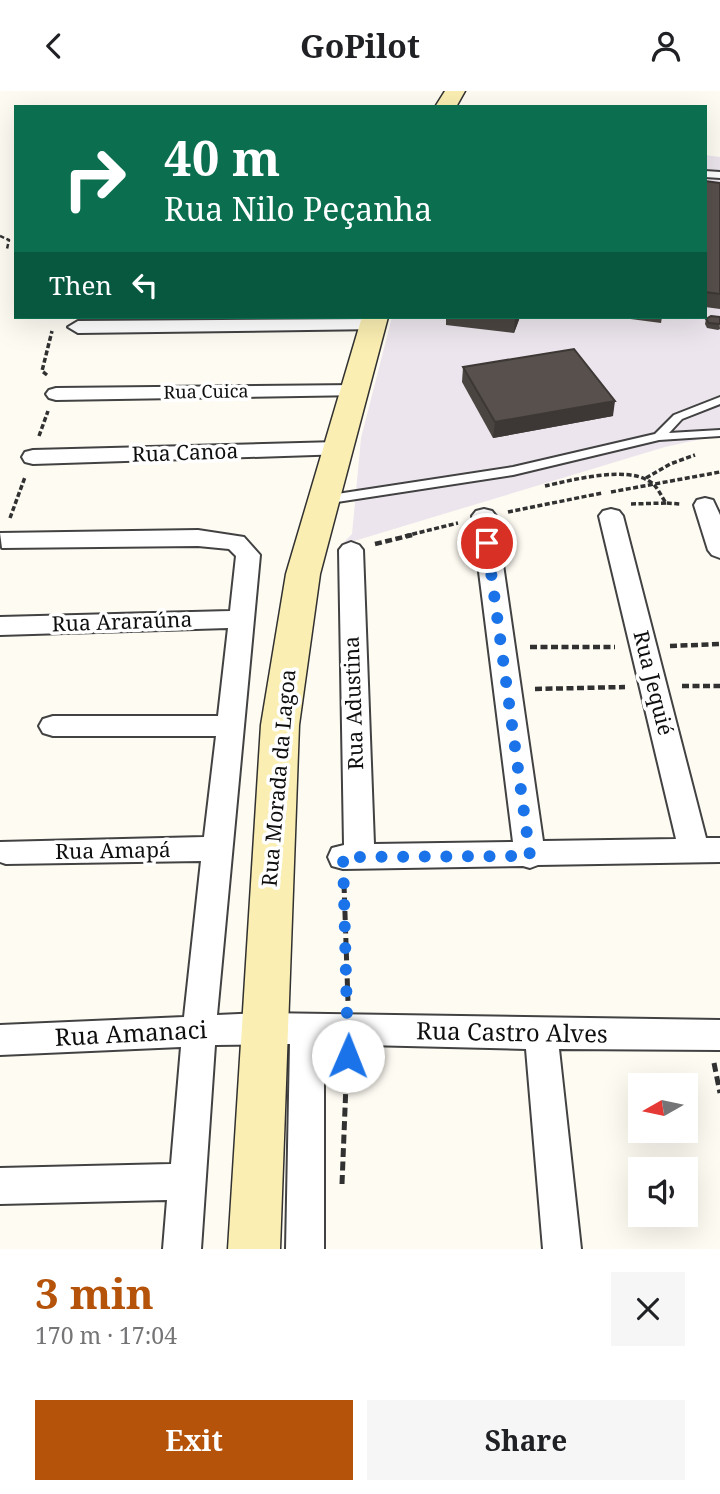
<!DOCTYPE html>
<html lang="en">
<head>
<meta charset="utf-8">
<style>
  body { margin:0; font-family:"Noto Serif",serif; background:#f6f6f6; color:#202124; height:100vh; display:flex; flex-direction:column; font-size:26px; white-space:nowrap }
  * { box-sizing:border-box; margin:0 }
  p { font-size:23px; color:#757577 }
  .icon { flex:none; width:38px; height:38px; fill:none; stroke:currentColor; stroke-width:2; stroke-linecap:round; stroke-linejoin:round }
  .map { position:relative; height:1158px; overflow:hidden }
  .drawer { display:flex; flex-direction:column; background:#fff; flex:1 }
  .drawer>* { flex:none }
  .guide { position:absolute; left:14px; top:14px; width:693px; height:214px; border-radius:0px; box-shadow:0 7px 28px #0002; background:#0b6e4f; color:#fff; overflow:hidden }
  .needle { width:46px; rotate:261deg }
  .tools { position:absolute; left:628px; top:982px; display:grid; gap:14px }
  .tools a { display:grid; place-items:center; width:70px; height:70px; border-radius:0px; background:#fff; box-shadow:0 7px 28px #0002; font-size:35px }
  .pin { position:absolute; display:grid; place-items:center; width:60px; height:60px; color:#fff; margin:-30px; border:4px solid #fff; border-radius:50%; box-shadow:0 2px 7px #0007 }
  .me { position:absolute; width:77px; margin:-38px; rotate:1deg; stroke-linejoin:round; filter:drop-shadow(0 0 5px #0008) }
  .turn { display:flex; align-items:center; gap:24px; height:147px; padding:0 35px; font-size:32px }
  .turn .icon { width:91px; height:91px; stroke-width:2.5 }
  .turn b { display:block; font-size:49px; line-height:60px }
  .then { display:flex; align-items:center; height:66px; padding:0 35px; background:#0003; gap:14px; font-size:26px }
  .round { display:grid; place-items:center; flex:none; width:74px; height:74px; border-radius:0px; background:#f6f6f6 }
  .head { display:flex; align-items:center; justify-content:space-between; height:119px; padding:0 35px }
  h1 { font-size:42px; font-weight:700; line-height:52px; color:#b45309 }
  .cta { display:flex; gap:14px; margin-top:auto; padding:14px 35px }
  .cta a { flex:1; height:80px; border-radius:0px; background:#b45309; color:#fff; font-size:28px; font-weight:700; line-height:80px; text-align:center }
  .cta a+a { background:#f6f6f6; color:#202124 }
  header { display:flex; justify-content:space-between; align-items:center; height:91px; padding:0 35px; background:#fff; font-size:32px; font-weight:700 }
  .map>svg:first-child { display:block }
  .industrial { fill:#ece5ed }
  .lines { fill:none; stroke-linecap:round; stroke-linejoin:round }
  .lane-casing { stroke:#424242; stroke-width:4 }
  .street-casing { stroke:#424242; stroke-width:4 }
  .secondary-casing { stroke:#313131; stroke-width:3 }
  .path-far3 { stroke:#313131; stroke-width:2.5; stroke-dasharray:4.5 2.5; stroke-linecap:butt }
  .path-far2 { stroke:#313131; stroke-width:3.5; stroke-dasharray:5 2.5; stroke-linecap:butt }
  .path-far1 { stroke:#313131; stroke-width:4.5; stroke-dasharray:7 3.5; stroke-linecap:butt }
  .path { stroke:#313131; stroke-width:5; stroke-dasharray:9 4.5; stroke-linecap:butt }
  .lane { fill:#fff; fill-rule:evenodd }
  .street { fill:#fff; fill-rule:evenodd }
  .secondary { fill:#faeeb2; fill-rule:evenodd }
  .wall { fill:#4b4541 }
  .shaded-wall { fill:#3d3835 }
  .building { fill:#57504c; stroke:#3d3835; stroke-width:2 }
  .route { stroke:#1a73e8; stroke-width:12; stroke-dasharray:0 21.6 }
  .labels { text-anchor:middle; stroke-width:7; stroke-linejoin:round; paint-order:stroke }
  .far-street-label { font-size:18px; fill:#0f0f0f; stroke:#fff }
  .street-label { font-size:21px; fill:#0f0f0f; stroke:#fff }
  .near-street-label { font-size:24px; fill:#0f0f0f; stroke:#fff }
</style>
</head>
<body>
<header><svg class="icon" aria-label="back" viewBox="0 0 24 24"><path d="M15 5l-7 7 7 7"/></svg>GoPilot<svg class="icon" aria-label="person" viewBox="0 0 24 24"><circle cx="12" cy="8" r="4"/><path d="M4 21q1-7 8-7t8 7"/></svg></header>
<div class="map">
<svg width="720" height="1158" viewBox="0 0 720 1158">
  <rect width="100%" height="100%" fill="#fefbf3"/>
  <polygon class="industrial" points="705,64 720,66 720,344 665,356 341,454 352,443 361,347 392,226 705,226"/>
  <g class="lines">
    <g class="lane-casing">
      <g id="lane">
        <polygon points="705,80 720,81 720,87 705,86"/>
        <polygon points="720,306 720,313 682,328 669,342 720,339 720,345 659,349 513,384 324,413 318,409 324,405 513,376 655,343 674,324"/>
      </g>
    </g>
    <g class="street-casing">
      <g id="street">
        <polygon points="372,228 382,234 379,238 78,242 68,236 78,230"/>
        <polygon points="356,294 363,296 366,300 363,304 56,309 49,307 46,303 49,299 56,297"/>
        <polygon points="337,351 345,353 348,358 345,363 33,373 25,371 22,366 25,361 33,359"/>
        <polygon points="705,407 713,409 720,424 720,467 712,464 708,459 694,414 697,409"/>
        <polygon points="484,418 492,420 496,425 543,750 676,748 599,425 603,420 611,418 619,420 623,425 706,747 720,747 720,771 538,774 530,777 523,775 343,778 332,775 328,766 332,757 344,754 339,459 343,454 351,451 359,454 363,459 374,753 513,751 472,425 476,420"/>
        <polygon points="198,439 244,446 260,464 217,924 263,922 720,929 720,959 559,958 581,1158 543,1158 526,958 324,953 324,1158 286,1158 290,953 215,954 201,1158 163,1158 167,1109 0,1113 0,1077 171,1073 181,956 0,964 0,934 184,926 201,770 6,773 0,771 0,751 204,746 216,645 53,645 43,642 39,635 43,628 53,625 218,625 228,537 0,544 0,526 230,520 236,465 229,458 198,455 2,457 0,442"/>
      </g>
    </g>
    <g class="secondary-casing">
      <g id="secondary">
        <polygon points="445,0 465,0 456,16 435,16"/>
        <polygon points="362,226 388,226 320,483 299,634 280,1158 228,1158 261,634 286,483"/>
      </g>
    </g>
    <polyline class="path-far3" points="0,145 9,149 7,158"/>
    <g class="path-far2">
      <polyline points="47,284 42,280 52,240"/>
      <polyline points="39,345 48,320"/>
      <polyline points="646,387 670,373 695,364"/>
      <path d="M545,395C572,389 625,375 649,390C657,394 661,405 666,412L680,413"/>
      <polyline points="611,401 720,381"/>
      <polyline points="631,413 666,412"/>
      <polyline points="508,421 602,402"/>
      <polyline points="10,427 25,386"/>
      <polyline points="405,445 458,432"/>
    </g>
    <g class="path-far1">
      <polyline points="375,453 412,444"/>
      <polyline points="670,555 720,553"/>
      <polyline points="530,556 615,556"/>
      <polyline points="682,595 720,595"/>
      <polyline points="535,598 625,596"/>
    </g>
    <g class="path">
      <polyline points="344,793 348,911"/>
      <polyline points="714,972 720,1002"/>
      <polyline points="342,1093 347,968"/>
    </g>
    <use href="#lane" class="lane"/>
    <use href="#street" class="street"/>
    <use href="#secondary" class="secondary"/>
  </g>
  <g class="wall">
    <polygon points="705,90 720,92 720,218 705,216"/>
    <polygon points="719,225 720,238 718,239 707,237 705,233 706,228"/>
    <polygon points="446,226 520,226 514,242 446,234"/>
    <polygon points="615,226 662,226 661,232"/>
    <polygon points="463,276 613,325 493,347 462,291"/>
  </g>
  <g class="shaded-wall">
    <polygon points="516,226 520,226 514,242 515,227"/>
    <polygon points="615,310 613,325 493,347 495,331"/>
  </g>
  <g class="building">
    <polygon points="705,90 720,92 720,203 705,201"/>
    <polygon points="711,225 720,226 720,233 709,232 706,228"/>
    <polygon points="574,258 615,310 495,331 463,276"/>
  </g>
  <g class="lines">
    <polyline class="route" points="348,965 343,766 530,765 487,452"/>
  </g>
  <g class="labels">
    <g class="far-street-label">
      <text transform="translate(206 301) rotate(-1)" y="6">Rua Cuica</text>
    </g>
    <g class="street-label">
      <text transform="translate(185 362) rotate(-2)" y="7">Rua Canoa</text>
      <text transform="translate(122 531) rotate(-2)" y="7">Rua Araraúna</text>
      <text transform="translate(653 592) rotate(76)" y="7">Rua Jequié</text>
      <text transform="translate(354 612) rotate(-92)" y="7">Rua Adustina</text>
      <text transform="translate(279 687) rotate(-85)" y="7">Rua Morada da Lagoa</text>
      <text transform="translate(113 760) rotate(-1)" y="7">Rua Amapá</text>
    </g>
    <g class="near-street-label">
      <text transform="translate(512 942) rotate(1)" y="8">Rua Castro Alves</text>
      <text transform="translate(131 943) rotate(-3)" y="8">Rua Amanaci</text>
    </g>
  </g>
</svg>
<div class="tools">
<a><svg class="needle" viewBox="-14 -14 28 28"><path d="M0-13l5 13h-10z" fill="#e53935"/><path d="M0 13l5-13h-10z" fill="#757577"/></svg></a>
<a><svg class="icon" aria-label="sound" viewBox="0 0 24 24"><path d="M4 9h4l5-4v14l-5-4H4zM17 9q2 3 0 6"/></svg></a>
</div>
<div class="pin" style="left:487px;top:452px;background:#d93025"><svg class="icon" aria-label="arrive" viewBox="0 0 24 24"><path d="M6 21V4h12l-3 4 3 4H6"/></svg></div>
<svg class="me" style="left:348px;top:965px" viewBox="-20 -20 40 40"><circle r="19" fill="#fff"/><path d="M0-13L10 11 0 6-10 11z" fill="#1a73e8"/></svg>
<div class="guide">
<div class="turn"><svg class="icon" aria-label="right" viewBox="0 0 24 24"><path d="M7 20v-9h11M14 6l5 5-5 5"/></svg><div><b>40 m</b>Rua Nilo Peçanha</div></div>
<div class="then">Then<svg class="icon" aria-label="left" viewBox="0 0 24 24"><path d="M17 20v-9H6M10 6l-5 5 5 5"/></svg></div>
</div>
</div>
<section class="drawer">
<div class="head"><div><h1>3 min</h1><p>170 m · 17:04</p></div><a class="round"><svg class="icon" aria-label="close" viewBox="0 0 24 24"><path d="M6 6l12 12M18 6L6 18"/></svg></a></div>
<div class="cta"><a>Exit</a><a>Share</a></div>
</section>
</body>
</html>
